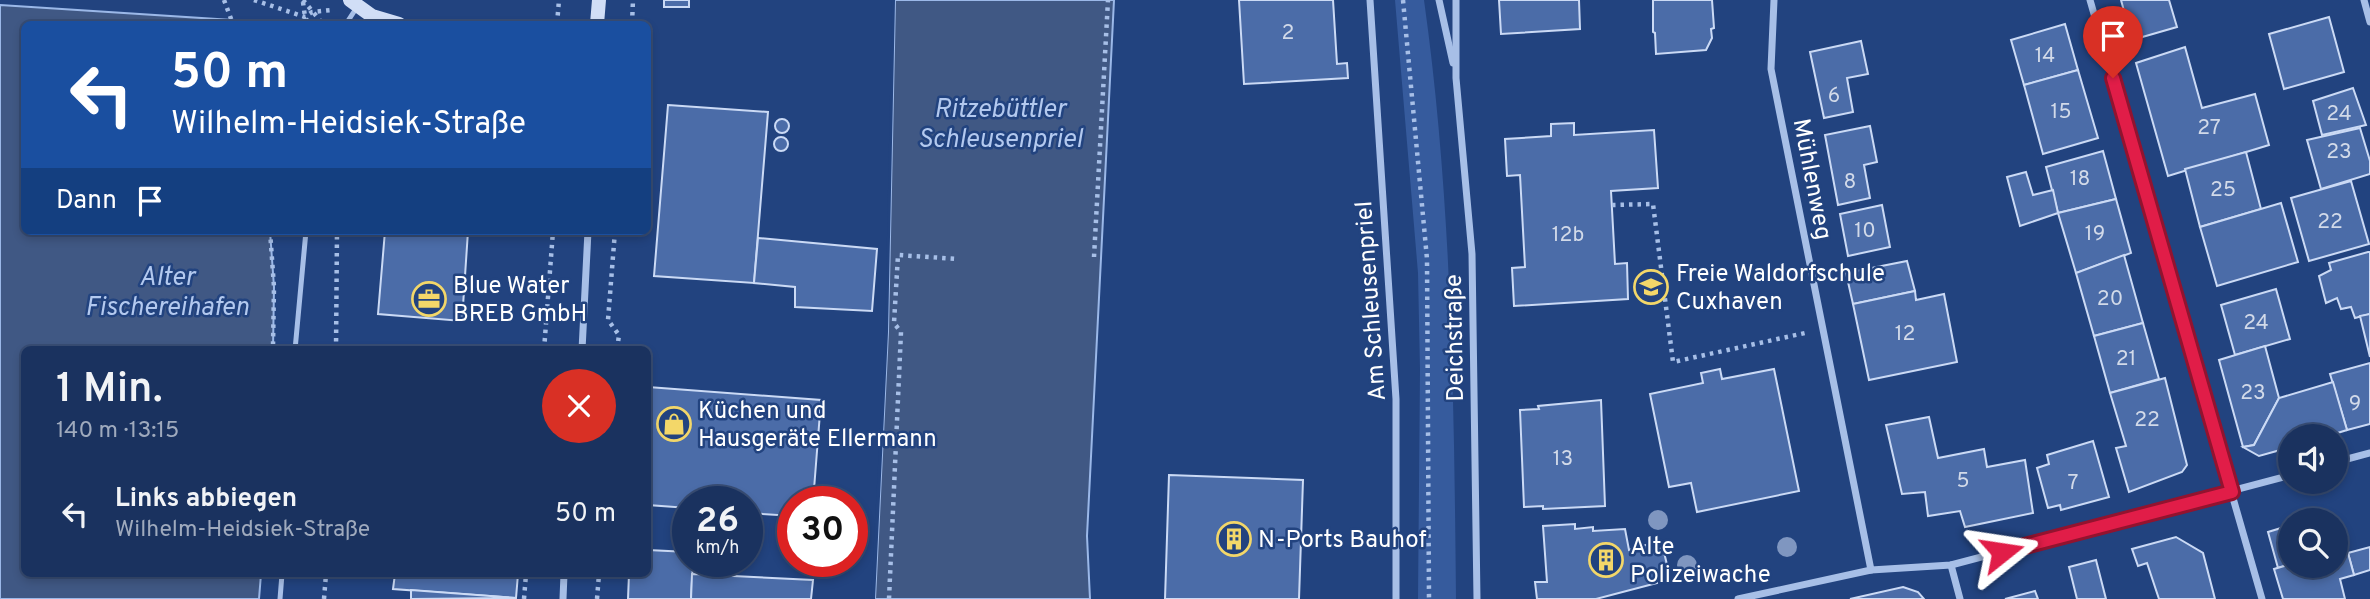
<!DOCTYPE html>
<html lang="de">
<head>
<meta charset="utf-8">
<style>
  body { margin:0; font-family:Overpass,sans-serif; background:#233a65; color:#f1f3f6; height:100vh; display:flex; flex-direction:column; font-size:26px; white-space:nowrap }
  * { box-sizing:border-box; margin:0 }
  p { font-size:23px; color:#9faabd }
  .icon { flex:none; width:38px; height:38px; fill:none; stroke:currentColor; stroke-width:2; stroke-linecap:round; stroke-linejoin:round }
  .map { position:relative; flex:1; overflow:hidden }
  .details { position:absolute; left:21px; top:346px; width:630px; height:231px; display:flex; flex-direction:column; background:#1a325f; border-radius:10px; box-shadow:0 4px 10px #0003,0 0 0 2px #384d74 }
  .details>* { flex:none }
  .hud { position:absolute; left:21px; top:21px; width:630px; height:214px; border-radius:10px; box-shadow:0 4px 10px #0003,0 0 0 2px #384d74; background:#1a4fa0; color:#fff; overflow:hidden }
  .controls { position:absolute; left:2278px; top:424px; display:grid; gap:14px }
  .controls a { display:grid; place-items:center; width:70px; height:70px; border-radius:50%; background:#1a325f; box-shadow:0 4px 10px #0003,0 0 0 2px #384d74; font-size:35px }
  .speed { position:absolute; left:672px; top:486px; display:flex; gap:14px; font-size:35px; font-weight:700; text-align:center }
  .speed>* { display:grid; place-content:center; width:91px; height:91px; border-radius:50%; background:#1a325f; box-shadow:0 4px 10px #0003,0 0 0 2px #384d74; line-height:1 }
  .speed small { font-size:18px; font-weight:400 }
  .speed .limit { border:10px solid #d22; background:#fff; color:#111 }
  .pin { position:absolute; display:grid; place-items:center; width:60px; height:60px; color:#fff; margin:-72px -30px; border-radius:50% 50% 50% 0; rotate:-45deg; box-shadow:0 0 7px #0007 }
  .pin .icon { rotate:45deg }
  .me { position:absolute; width:77px; margin:-38px; rotate:75deg; stroke-linejoin:round; filter:drop-shadow(0 0 5px #0008) }
  .turn { display:flex; align-items:center; gap:24px; height:147px; padding:0 35px; font-size:32px }
  .turn .icon { width:91px; height:91px; stroke-width:2.5 }
  .turn b { display:block; font-size:49px; line-height:60px }
  .then { display:flex; align-items:center; height:66px; padding:0 35px; background:#0003; gap:14px; font-size:26px }
  .round { display:grid; place-items:center; flex:none; width:74px; height:74px; border-radius:37px; background:#233a65 }
  .summary { display:flex; align-items:center; justify-content:space-between; height:119px; padding:0 35px }
  h1 { font-size:42px; font-weight:600; line-height:52px }
  ul { padding:0; list-style:none }
  li { display:flex; align-items:center; gap:21px; height:98px; padding:0 35px }
  li div { flex:1 }
  li b { display:block; font-size:26px }
  li em { font-style:normal }
  .map>svg:first-child { display:block }
  .green { fill:#365b9d }
  .water { fill:#405884; stroke:#9bb8e8; stroke-width:2 }
  .pier { fill:#22437f }
  .building { fill:#4b6ca8; stroke:#cbdaf5; stroke-width:2 }
  .lines { fill:none; stroke-linecap:round; stroke-linejoin:round }
  .path { stroke:#a7bfe7; stroke-width:4.5; stroke-dasharray:3.5 5; stroke-linecap:butt }
  .lane { stroke:#a7bfe7; stroke-width:5 }
  .street { stroke:#a7bfe7; stroke-width:7 }
  .secondary { stroke:#d1def6; stroke-width:14 }
  .tree { fill:#7f96c0 }
  .route-casing { stroke:#92132f; stroke-width:18 }
  .route { stroke:#e11d48; stroke-width:12 }
  .labels { text-anchor:middle; stroke-width:5; stroke-linejoin:round; paint-order:stroke }
  .number-label { font-size:21px; fill:#d2dae9 }
  .street-label { font-size:24px; fill:#fff; stroke:#22437f }
  .poi-label { font-size:24px; fill:#fff; stroke:#22437f; text-anchor:start }
  .water-label { font-size:26px; font-style:italic; fill:#b3c9ef; stroke:#22437f }
</style>
</head>
<body>
<div class="map">
<svg width="2370" height="599" viewBox="0 0 2370 599">
  <rect width="100%" height="100%" fill="#22437f"/>
  <path class="green" d="M1395,0H1424C1452,199 1454,399 1456,599H1418L1420,370L1418,273Z"/>
  <g class="water">
    <polygon points="895,0 1114,0 1087,536 1090,599 875,599 888,332"/>
    <polygon points="0,5 232,20 233,24 24,24 24,231 270,231 274,287 273,350 24,350 24,574 261,574 259,599 0,599"/>
  </g>
  <polygon class="pier" points="892,0 895,0 888,332 875,599 871,599 885,332"/>
  <g class="building">
    <rect x="664" y="0" width="25" height="7"/>
    <polygon points="1239,0 1333,0 1337,64 1347,63 1348,78 1244,84"/>
    <polygon points="1499,0 1579,0 1580,29 1501,34"/>
    <polygon points="1653,0 1712,0 1714,28 1711,29 1712,38 1706,50 1656,54 1655,33 1653,32"/>
    <polygon points="2121,0 2169,0 2177,27 2132,40"/>
    <polygon points="2329,17 2344,72 2284,89 2269,34"/>
    <polygon points="2065,24 2078,70 2024,85 2011,40"/>
    <polygon points="1861,41 1868,74 1847,78 1853,112 1824,118 1810,52"/>
    <polygon points="2185,47 2202,108 2255,94 2269,145 2168,176 2136,63"/>
    <polygon points="2078,70 2098,138 2043,154 2024,85"/>
    <polygon points="2353,88 2366,125 2322,135 2313,101"/>
    <polygon points="668,105 768,112 754,283 654,276"/>
    <circle cx="782" cy="126" r="7"/>
    <polygon points="1574,123 1574,135 1654,130 1658,188 1611,191 1615,264 1627,263 1628,299 1514,306 1512,268 1525,267 1520,175 1507,176 1505,139 1551,136 1551,124"/>
    <polygon points="1870,126 1877,162 1864,165 1870,198 1838,205 1825,135"/>
    <polygon points="2360,128 2370,161 2370,174 2321,189 2307,140"/>
    <circle cx="781" cy="144" r="7"/>
    <polygon points="2103,151 2116,199 2058,213 2046,167"/>
    <polygon points="2246,152 2261,209 2200,227 2185,169"/>
    <polygon points="2026,172 2033,195 2053,190 2058,213 2020,226 2007,177"/>
    <polygon points="2351,181 2369,244 2309,261 2291,198"/>
    <polygon points="2116,199 2131,253 2076,273 2058,213"/>
    <polygon points="2281,203 2298,262 2217,286 2200,227"/>
    <polygon points="1882,205 1890,247 1848,256 1840,214"/>
    <polygon points="385,231 468,231 462,321 378,314"/>
    <polygon points="758,238 877,249 872,311 795,307 795,287 754,283"/>
    <polygon points="2368,252 2370,252 2370,314 2355,318 2351,307 2341,309 2337,298 2326,303 2319,276 2331,270 2329,263"/>
    <polygon points="2124,255 2143,323 2094,336 2076,273"/>
    <polygon points="1907,261 1915,291 1853,304 1846,273"/>
    <polygon points="2276,289 2290,339 2235,355 2221,305"/>
    <polygon points="1915,291 1916,300 1944,294 1957,362 1869,380 1853,304"/>
    <polygon points="2370,314 2370,357 2360,316"/>
    <polygon points="2143,323 2159,379 2110,393 2094,336"/>
    <polygon points="2265,346 2279,398 2254,445 2243,447 2219,360"/>
    <polygon points="2370,363 2370,424 2347,430 2330,374"/>
    <polygon points="1720,369 1722,379 1774,369 1799,491 1697,512 1691,483 1669,487 1650,394 1703,383 1701,373"/>
    <polygon points="2165,378 2187,465 2182,472 2129,492 2116,448 2126,446 2110,393"/>
    <polygon points="2333,382 2347,430 2328,436 2291,436 2291,447 2259,456 2243,447 2254,445 2279,398"/>
    <polygon points="648,387 821,400 813,502 793,502 793,516 747,513 747,502 688,502 688,508 648,505"/>
    <polygon points="1601,400 1605,506 1543,509 1543,506 1524,507 1520,410 1539,409 1538,406"/>
    <polygon points="1929,417 1938,458 1984,449 1987,467 2025,460 2033,513 1965,527 1960,511 1928,516 1925,492 1902,494 1886,425"/>
    <polygon points="2093,441 2109,497 2061,510 2060,505 2048,508 2037,468 2049,464 2047,455"/>
    <polygon points="1169,475 1303,480 1299,599 1165,599"/>
    <polygon points="1575,524 1575,529 1593,527 1593,531 1625,529 1629,550 1649,544 1651,551 1663,548 1668,569 1655,571 1657,583 1596,599 1537,599 1535,582 1547,582 1543,526"/>
    <polygon points="2291,525 2291,564 2278,568 2268,532"/>
    <polygon points="2176,537 2203,553 2215,599 2159,599 2147,563 2138,566 2132,549"/>
    <polygon points="2370,547 2370,570 2354,575 2348,553"/>
    <polygon points="648,550 688,552 688,562 693,562 691,599 628,599 629,574 648,574"/>
    <polygon points="2348,553 2354,575 2340,579 2345,599 2283,599 2274,569 2291,564 2336,565 2336,556"/>
    <polygon points="2096,560 2106,599 2077,599 2069,567"/>
    <polygon points="395,574 518,574 516,598 393,589"/>
    <polygon points="692,574 813,580 811,599 691,599"/>
    <polygon points="1903,587 1918,592 1924,599 1850,599"/>
    <polygon points="411,590 516,598 411,599"/>
    <polygon points="2035,591 2038,599 2005,599"/>
  </g>
  <g class="lines">
    <g class="path">
      <polyline points="224,0 233,24"/>
      <polyline points="254,0 305,17 312,12 332,10"/>
      <polyline points="303,0 323,24"/>
      <polyline points="1403,0 1427,259 1429,599"/>
      <polyline points="303,2 305,17 309,24"/>
      <polyline points="557,24 559,0"/>
      <polyline points="632,24 633,0"/>
      <polyline points="1612,205 1653,204 1673,362 1805,333"/>
      <polyline points="270,231 274,287 273,346"/>
      <polyline points="615,231 608,320 619,335 617,350"/>
      <polyline points="1094,257 1108,0"/>
      <polyline points="336,350 337,231"/>
      <polyline points="544,350 553,231"/>
      <polyline points="324,599 326,574"/>
      <polyline points="524,599 526,574"/>
      <polyline points="597,599 599,574"/>
      <polyline points="889,599 901,332 894,323 898,255 958,259"/>
    </g>
    <g class="lane">
      <polyline points="346,24 357,7"/>
      <polyline points="295,350 306,231"/>
      <polyline points="280,599 282,574"/>
    </g>
    <g class="street">
      <polyline points="1370,0 1396,399 1396,599"/>
      <polyline points="1439,0 1453,63"/>
      <polyline points="1456,0 1456,78 1472,254 1477,599"/>
      <polyline points="1774,0 1771,69 1871,570"/>
      <polyline points="2090,0 2262,599"/>
      <polyline points="2364,0 2370,22"/>
      <polyline points="582,350 588,231"/>
      <polyline points="2336,462 2370,453"/>
      <polyline points="1951,565 1960,599"/>
      <polyline points="563,599 564,574"/>
      <polyline points="1738,599 1871,570 1951,565 2291,475"/>
    </g>
    <g class="secondary">
      <polyline points="350,0 372,16 399,24"/>
      <polyline points="597,24 599,0"/>
    </g>
  </g>
  <g class="tree">
    <circle cx="1658" cy="520" r="10"/>
    <circle cx="1787" cy="547" r="10"/>
    <circle cx="1687" cy="565" r="10"/>
  </g>
  <g class="lines">
    <g class="route-casing">
      <polyline id="route" points="2002,552 2232,492 2113,78"/>
    </g>
    <use href="#route" class="route"/>
  </g>
  <defs>
    <g id="school-ring" transform="scale(1.75)"><circle r="9.5" fill="#22437f" stroke="#f3d769" stroke-width="1.5"/><path d="M0-5L7-2L0 1L-7-2ZM-4 1L0 2.5L4 1V4Q0 6-4 4Z" fill="#f3d769"/></g>
    <g id="office-ring" transform="scale(1.75)"><circle r="9.5" fill="#22437f" stroke="#f3d769" stroke-width="1.5"/><path d="M-6-3h4V-5.5h4V-3h4V5H-6ZM-1-4.5V-3h2v-1.5ZM-6 0V1H6V0Z" fill="#f3d769"/></g>
    <g id="shop-ring" transform="scale(1.75)"><circle r="9.5" fill="#22437f" stroke="#f3d769" stroke-width="1.5"/><path d="M-5-2.5h2.3a2.7 3.5 0 0 1 5.4 0H5L5.5 6h-11ZM-1.5-2.5h3a1.5 2.3 0 0 0-3 0Z" fill="#f3d769"/></g>
    <g id="building-ring" transform="scale(1.75)"><circle r="9.5" fill="#22437f" stroke="#f3d769" stroke-width="1.5"/><path d="M-4-6H4V6H1V3H-1V6H-4ZM-2.5-4.3h1.7v1.8h-1.7ZM.8-4.3h1.7v1.8H.8ZM-2.5-1h1.7V.8h-1.7ZM.8-1h1.7V.8H.8Z" fill="#f3d769"/></g>
  </defs>
  <g fill-rule="evenodd">
    <use href="#school-ring" x="1651" y="287"/>
    <use href="#office-ring" x="429" y="299"/>
    <use href="#shop-ring" x="674" y="424"/>
    <use href="#building-ring" x="1234" y="539"/>
    <use href="#building-ring" x="1606" y="560"/>
  </g>
  <g class="labels">
    <g class="number-label">
      <text x="1288" y="39">2</text>
      <text x="2045" y="62">14</text>
      <text x="1834" y="102">6</text>
      <text x="2061" y="118">15</text>
      <text x="2339" y="120">24</text>
      <text x="2209" y="134">27</text>
      <text x="2339" y="158">23</text>
      <text x="2080" y="185">18</text>
      <text x="1850" y="188">8</text>
      <text x="2223" y="196">25</text>
      <text x="2330" y="228">22</text>
      <text x="1865" y="237">10</text>
      <text x="2095" y="240">19</text>
      <text x="1568" y="241">12b</text>
      <text x="2110" y="305">20</text>
      <text x="2256" y="329">24</text>
      <text x="1905" y="340">12</text>
      <text x="2126" y="365">21</text>
      <text x="2253" y="399">23</text>
      <text x="2355" y="410">9</text>
      <text x="2147" y="426">22</text>
      <text x="1563" y="465">13</text>
      <text x="1963" y="487">5</text>
      <text x="2073" y="489">7</text>
    </g>
    <g class="street-label">
      <text transform="translate(1813 179) rotate(79)" y="8">Mühlenweg</text>
      <text transform="translate(1370 301) rotate(-94)" y="8">Am Schleusenpriel</text>
      <text transform="translate(1454 338) rotate(-91)" y="8">Deichstraße</text>
    </g>
    <g class="poi-label">
      <text x="1676" y="281">Freie Waldorfschule<tspan x="1676" dy="28">Cuxhaven</tspan></text>
      <text x="453" y="293">Blue Water<tspan x="453" dy="28">BREB GmbH</tspan></text>
      <text x="698" y="418">Küchen und<tspan x="698" dy="28">Hausgeräte Ellermann</tspan></text>
      <text x="1258" y="547">N-Ports Bauhof</text>
      <text x="1630" y="554">Alte<tspan x="1630" dy="28">Polizeiwache</tspan></text>
    </g>
    <g class="water-label">
      <text x="1000" y="117">Ritzebüttler<tspan x="1000" dy="30">Schleusenpriel</tspan></text>
      <text x="167" y="285">Alter<tspan x="167" dy="30">Fischereihafen</tspan></text>
    </g>
  </g>
</svg>
<div class="controls">
<a><svg class="icon" aria-label="sound" viewBox="0 0 24 24"><path d="M4 9h4l5-4v14l-5-4H4zM17 9q2 3 0 6"/></svg></a>
<a><svg class="icon" aria-label="search" viewBox="0 0 24 24"><circle cx="10" cy="10" r="6"/><path d="M15 15l6 6"/></svg></a>
</div>
<div class="speed"><div>26<small>km/h</small></div><div class="limit">30</div></div>
<div class="pin" style="left:2113px;top:78px;background:#d93025"><svg class="icon" aria-label="arrive" viewBox="0 0 24 24"><path d="M6 21V4h12l-3 4 3 4H6"/></svg></div>
<svg class="me" style="left:2002px;top:552px" viewBox="-20 -20 40 40"><path d="M0-17L14 15 0 8-14 15z" fill="#e11d48" stroke="#fff" stroke-width="4"/></svg>
<div class="hud">
<div class="turn"><svg class="icon" aria-label="left" viewBox="0 0 24 24"><path d="M17 20v-9H6M10 6l-5 5 5 5"/></svg><div><b>50 m</b>Wilhelm-Heidsiek-Straße</div></div>
<div class="then">Dann<svg class="icon" aria-label="arrive" viewBox="0 0 24 24"><path d="M6 21V4h12l-3 4 3 4H6"/></svg></div>
</div>
<section class="details">
<div class="summary"><div><h1>1 Min.</h1><p>140 m · 13:15</p></div><a class="round" style="background:#d93025;color:#fff"><svg class="icon" aria-label="close" viewBox="0 0 24 24"><path d="M6 6l12 12M18 6L6 18"/></svg></a></div>
<ul>
<li><svg class="icon" aria-label="left" viewBox="0 0 24 24"><path d="M17 20v-9H6M10 6l-5 5 5 5"/></svg><div><b>Links abbiegen</b><p>Wilhelm-Heidsiek-Straße</p></div><em>50 m</em></li>
</ul>
</section>
</div>
</body>
</html>
